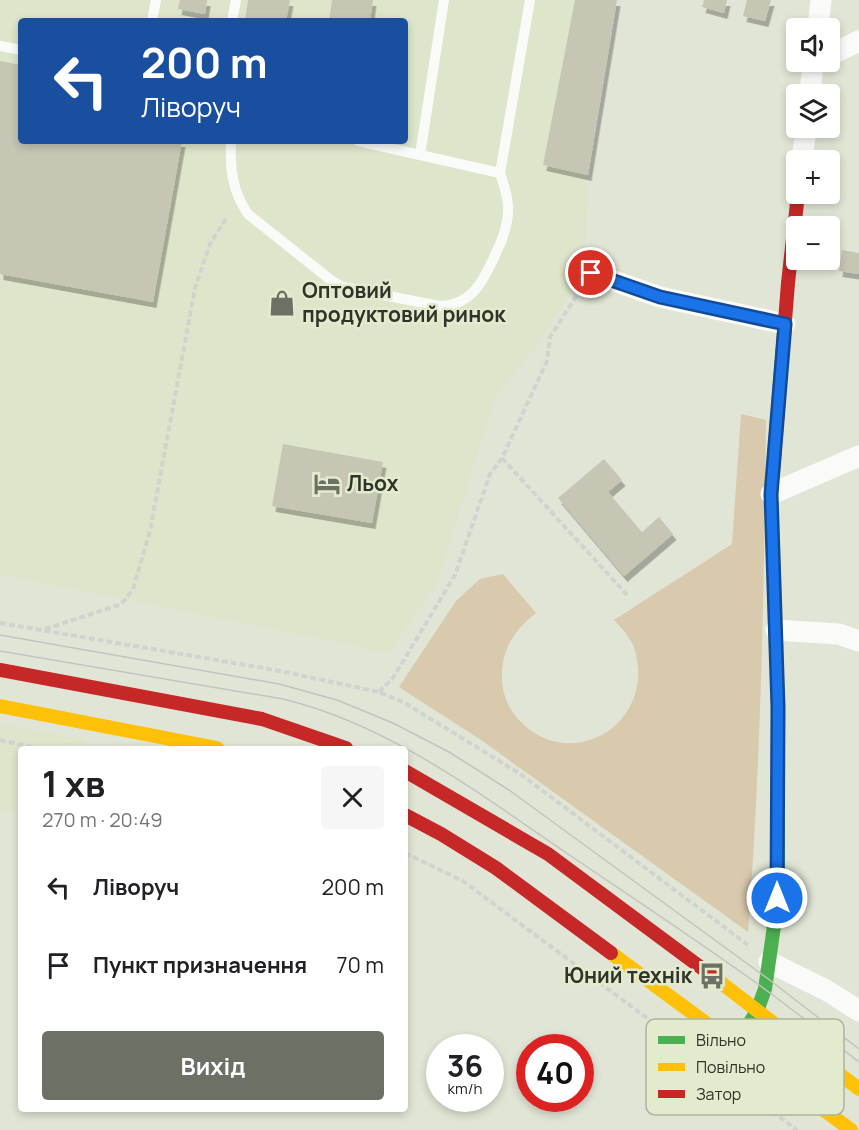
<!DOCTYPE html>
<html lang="uk">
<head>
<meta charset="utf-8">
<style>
  body { margin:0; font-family:Manrope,sans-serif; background:#f6f6f6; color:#202124; height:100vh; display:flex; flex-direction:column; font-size:22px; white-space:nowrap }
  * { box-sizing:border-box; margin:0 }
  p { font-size:20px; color:#757577 }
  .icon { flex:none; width:33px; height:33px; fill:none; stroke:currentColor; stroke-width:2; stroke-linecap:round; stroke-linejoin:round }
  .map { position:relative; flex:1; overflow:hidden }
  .drawer { position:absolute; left:18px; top:746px; width:390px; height:366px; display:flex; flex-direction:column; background:#fff; border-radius:6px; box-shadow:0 3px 9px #0003 }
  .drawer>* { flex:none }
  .guide { position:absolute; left:18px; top:18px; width:390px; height:126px; border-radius:6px; box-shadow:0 3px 9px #0003; background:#1a4fa0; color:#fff; overflow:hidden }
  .fabs { position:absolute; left:786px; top:18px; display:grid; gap:12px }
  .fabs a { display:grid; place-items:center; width:54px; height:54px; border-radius:6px; background:#fff; box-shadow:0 3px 9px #0003; font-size:30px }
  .speed { position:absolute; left:426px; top:1034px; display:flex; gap:12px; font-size:30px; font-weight:700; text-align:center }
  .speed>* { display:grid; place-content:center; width:78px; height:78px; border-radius:50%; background:#fff; box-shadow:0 3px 9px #0003; line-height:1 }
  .speed small { font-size:15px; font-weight:400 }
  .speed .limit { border:9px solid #d22; background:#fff; color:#111 }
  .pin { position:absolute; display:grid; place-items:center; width:51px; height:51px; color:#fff; margin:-26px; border:3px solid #fff; border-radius:50%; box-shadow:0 2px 6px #0007 }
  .me { position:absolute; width:66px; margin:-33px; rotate:0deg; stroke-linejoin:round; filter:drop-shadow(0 0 4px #0008) }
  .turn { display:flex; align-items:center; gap:21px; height:126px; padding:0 24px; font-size:27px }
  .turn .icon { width:78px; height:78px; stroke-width:2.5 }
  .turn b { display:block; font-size:42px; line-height:51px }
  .round { display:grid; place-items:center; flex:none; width:63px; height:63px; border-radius:6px; background:#f6f6f6 }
  .head { display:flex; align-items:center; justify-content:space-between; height:102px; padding:0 24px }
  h1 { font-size:36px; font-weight:700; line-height:45px }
  .button { display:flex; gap:12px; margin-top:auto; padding:12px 24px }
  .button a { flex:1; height:69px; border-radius:6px; background:#6d7165; color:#fff; font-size:24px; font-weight:700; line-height:69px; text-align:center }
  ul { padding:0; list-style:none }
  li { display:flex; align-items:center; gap:18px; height:78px; padding:0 24px }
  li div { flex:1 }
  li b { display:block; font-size:22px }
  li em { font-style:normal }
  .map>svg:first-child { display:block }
  .built { fill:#dde6cb; fill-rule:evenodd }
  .green { fill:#d9c9ad }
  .building { fill:#c7c6b5; filter:url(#shadow) }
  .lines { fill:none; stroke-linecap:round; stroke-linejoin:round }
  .path { stroke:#d2d3ce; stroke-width:4; stroke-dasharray:6 3; stroke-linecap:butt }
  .lane { stroke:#fafbf9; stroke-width:10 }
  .street { stroke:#fafbf9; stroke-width:21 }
  .fast { stroke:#4caf50; stroke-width:14 }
  .slow { stroke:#ffc107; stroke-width:14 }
  .jam { stroke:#c62828; stroke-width:14 }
  .tram { stroke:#c2c4c0; stroke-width:1.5 }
  .route-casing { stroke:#114b97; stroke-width:15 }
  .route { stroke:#1a73e8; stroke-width:10 }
  .labels { text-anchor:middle; stroke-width:5; stroke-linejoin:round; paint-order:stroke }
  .poi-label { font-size:21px; font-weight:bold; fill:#2f3328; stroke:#e3ebcf; text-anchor:start }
  .key { fill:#e3ebcf; stroke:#adb49d; stroke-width:1.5 }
  .key-label { font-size:16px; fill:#2f3328 }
</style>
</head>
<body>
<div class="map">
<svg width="859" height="1130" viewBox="0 0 859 1130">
  <defs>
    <filter id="shadow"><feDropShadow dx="3.5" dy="6" stdDeviation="0" flood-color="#0004"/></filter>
  </defs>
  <rect width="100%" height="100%" fill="#e0e5d5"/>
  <g class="built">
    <path d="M0,0H617L588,175L584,269L543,338L496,396L435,587L388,653L134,601L0,575ZM21,21H405V141H21Z"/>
    <polygon points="0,724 85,740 83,748 21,748 21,815 0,810"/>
  </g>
  <path class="green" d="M741,414L766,420C764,590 761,761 748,932L481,740L399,687L456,601L480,579L503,574L536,613C514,630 501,650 502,678C502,697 511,714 525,726C572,767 642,730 638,668C637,657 635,646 629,638C625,631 619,626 614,620L732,544Z"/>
  <g class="building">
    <polygon points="180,0 207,0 205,14 178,9"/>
    <polygon points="248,0 290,0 286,21 245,21"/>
    <polygon points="332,0 373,0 370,21 329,21"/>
    <polygon points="575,0 617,0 588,175 543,165"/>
    <polygon points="704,0 727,0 724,13 702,7"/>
    <polygon points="747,0 771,0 765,21 743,16"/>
    <polygon points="0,61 21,65 21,141 182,141 153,302 0,274"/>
    <polygon points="842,250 859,253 859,274 839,271"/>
    <polygon points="283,444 383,462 372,523 272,506"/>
    <polygon points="604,459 622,480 608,492 642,532 659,517 673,534 624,576 558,498"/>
  </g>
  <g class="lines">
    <g class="path">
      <polyline points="502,458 627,595"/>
      <polyline points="0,623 275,670 379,692 403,702 519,773 748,945"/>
      <polyline points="45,629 119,605 126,599 133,589 150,531 195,288 210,244 227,217"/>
      <polyline points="379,692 393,678 455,575 490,474 502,458 547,361 550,337 581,289"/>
      <polyline points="0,740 36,748"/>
      <polyline points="405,853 463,881 797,1130"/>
    </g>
    <g class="lane">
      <polyline points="152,21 156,0"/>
      <polyline points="232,21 236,0"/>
      <polyline points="0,46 21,50"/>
      <path d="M231,141C230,169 232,191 248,214L332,281L343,287L439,306C472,306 484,280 496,253C502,241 507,228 508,213C509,199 504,186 500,173L530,0"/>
      <polyline points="358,141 500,173"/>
      <polyline points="420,155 444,0"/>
    </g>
    <g class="street">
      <polyline points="818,28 821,0"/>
      <polyline points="830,55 859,41"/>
      <polyline points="810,94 813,62"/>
      <polyline points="802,160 806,128"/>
      <polyline points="591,273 660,297 785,324"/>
      <polyline points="771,494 859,456"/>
      <polyline points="776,630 839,634 859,641"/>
      <polyline points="769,962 826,990 859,1011"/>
    </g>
    <polyline class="fast" points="736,1045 757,1011 765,989 778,898 778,771"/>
    <g class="slow">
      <polyline points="773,471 771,494 778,707 778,771"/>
      <polyline points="0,706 217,748"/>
      <polyline points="611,953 851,1130"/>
      <polyline points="711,975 859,1089"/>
    </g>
    <g class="jam">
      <polyline points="773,471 788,283 798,194"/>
      <polyline points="0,670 262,719 346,748"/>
      <polyline points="405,771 548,854 711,975"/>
      <polyline points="405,815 441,834 496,868 611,953"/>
    </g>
    <g class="tram">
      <polyline points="0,635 279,684 337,700 393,723 449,752 509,790 767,978 859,1049"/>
      <path d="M0,651L283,699C390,725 478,793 568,854C633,898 698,941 762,987C795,1011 827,1037 859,1062"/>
    </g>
  </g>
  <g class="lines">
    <g class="route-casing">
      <polyline id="route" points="591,273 660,297 785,324 771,494 778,707 777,898"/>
    </g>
    <use href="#route" class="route"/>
  </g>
  <defs>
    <g id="shop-bare" transform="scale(2.07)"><path d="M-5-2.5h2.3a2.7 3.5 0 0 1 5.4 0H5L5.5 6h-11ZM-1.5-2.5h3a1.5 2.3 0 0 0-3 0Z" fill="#6d7165" stroke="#e3ebcf" stroke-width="2.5" paint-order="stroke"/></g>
    <g id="hotel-bare" transform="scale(2.07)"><path d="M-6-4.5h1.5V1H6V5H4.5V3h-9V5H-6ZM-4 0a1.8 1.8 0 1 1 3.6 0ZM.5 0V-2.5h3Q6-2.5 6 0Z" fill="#6d7165" stroke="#e3ebcf" stroke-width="2.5" paint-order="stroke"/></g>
    <g id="bus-bare" transform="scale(2.07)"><path d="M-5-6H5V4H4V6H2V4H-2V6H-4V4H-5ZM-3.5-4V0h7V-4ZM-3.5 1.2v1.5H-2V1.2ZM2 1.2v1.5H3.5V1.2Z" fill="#6d7165" stroke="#e3ebcf" stroke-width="2.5" paint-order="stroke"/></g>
  </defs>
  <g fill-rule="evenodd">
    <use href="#shop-bare" x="282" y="303"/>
    <use href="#hotel-bare" x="327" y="484"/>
    <use href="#bus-bare" x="712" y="976"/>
  </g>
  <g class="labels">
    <g class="poi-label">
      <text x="302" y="298">Оптовий<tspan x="302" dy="24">продуктовий ринок</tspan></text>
      <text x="347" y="491">Льох</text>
      <text x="692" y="983" text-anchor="end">Юний технік</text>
    </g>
  </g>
  <rect x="646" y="1019" width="198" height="96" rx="9" class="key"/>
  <rect x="658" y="1036" width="27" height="8" fill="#4caf50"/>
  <rect x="658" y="1063" width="27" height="8" fill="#ffc107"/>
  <rect x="658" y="1090" width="27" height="8" fill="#c62828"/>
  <g class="key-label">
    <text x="696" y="1046">Вільно</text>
    <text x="696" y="1073">Повільно</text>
    <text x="696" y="1100">Затор</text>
  </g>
</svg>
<div class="fabs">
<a><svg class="icon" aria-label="sound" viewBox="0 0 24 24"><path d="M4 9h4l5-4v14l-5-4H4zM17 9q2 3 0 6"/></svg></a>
<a><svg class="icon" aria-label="layers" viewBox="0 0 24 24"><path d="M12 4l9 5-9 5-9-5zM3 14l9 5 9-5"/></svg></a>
<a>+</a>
<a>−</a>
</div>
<div class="speed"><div>36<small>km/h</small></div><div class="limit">40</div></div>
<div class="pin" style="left:591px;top:273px;background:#d93025"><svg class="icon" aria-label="arrive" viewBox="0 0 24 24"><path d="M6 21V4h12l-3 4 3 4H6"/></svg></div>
<svg class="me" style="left:777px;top:898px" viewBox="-20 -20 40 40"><circle r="17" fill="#1a73e8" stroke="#fff" stroke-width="3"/><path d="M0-11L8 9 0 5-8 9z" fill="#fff"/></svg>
<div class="guide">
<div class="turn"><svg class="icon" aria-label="left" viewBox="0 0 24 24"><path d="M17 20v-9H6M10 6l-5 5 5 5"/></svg><div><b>200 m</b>Ліворуч</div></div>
</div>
<section class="drawer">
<div class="head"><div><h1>1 хв</h1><p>270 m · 20:49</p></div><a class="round"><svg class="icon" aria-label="close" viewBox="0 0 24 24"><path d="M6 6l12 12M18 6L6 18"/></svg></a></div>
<ul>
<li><svg class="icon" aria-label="left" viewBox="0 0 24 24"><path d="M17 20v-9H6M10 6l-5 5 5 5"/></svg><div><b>Ліворуч</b></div><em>200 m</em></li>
<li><svg class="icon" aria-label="arrive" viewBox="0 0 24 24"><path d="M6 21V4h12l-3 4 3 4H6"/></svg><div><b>Пункт призначення</b></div><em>70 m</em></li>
</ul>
<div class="button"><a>Вихід</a></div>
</section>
</div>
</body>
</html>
